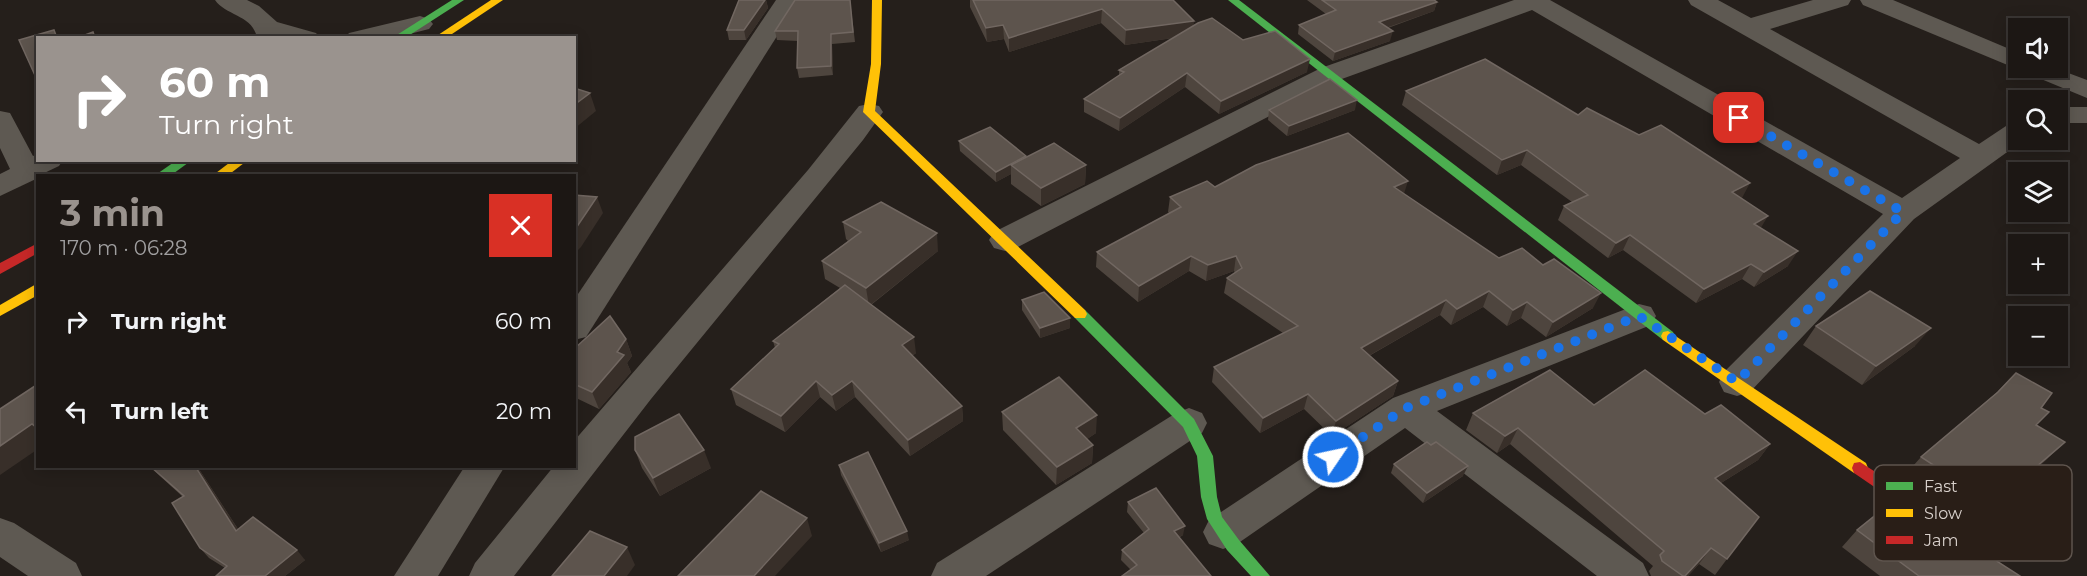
<!DOCTYPE html>
<html lang="en">
<head>
<meta charset="utf-8">
<style>
  body { margin:0; font-family:Montserrat,sans-serif; background:#25201d; color:#f1f3f6; height:100vh; display:flex; flex-direction:column; font-size:22px; white-space:nowrap }
  * { box-sizing:border-box; margin:0 }
  p { font-size:20px; color:#a09fa0 }
  .icon { flex:none; width:33px; height:33px; fill:none; stroke:currentColor; stroke-width:2; stroke-linecap:round; stroke-linejoin:round }
  .map { position:relative; flex:1; overflow:hidden }
  .details { position:absolute; left:36px; top:174px; width:540px; height:294px; display:flex; flex-direction:column; background:#1c1714; border-radius:0px; box-shadow:0 3px 15px #0003,0 0 0 2px #3a3634 }
  .details>* { flex:none }
  .top-card { position:absolute; left:36px; top:36px; width:540px; height:126px; border-radius:0px; box-shadow:0 3px 15px #0003,0 0 0 2px #3a3634; background:#9a938e; color:#fff; overflow:hidden }
  .fabs { position:absolute; left:2008px; top:18px; display:grid; gap:12px }
  .fabs a { display:grid; place-items:center; width:60px; height:60px; border-radius:0px; background:#1c1714; box-shadow:0 3px 15px #0003,0 0 0 2px #3a3634; font-size:30px }
  .pin { position:absolute; display:grid; place-items:center; width:51px; height:51px; color:#fff; margin:-26px; border-radius:12px; box-shadow:0 3px 9px #0006 }
  .me { position:absolute; width:66px; margin:-33px; rotate:56deg; stroke-linejoin:round; filter:drop-shadow(0 0 4px #0008) }
  .turn { display:flex; align-items:center; gap:21px; height:126px; padding:0 24px; font-size:27px }
  .turn .icon { width:78px; height:78px; stroke-width:2.5 }
  .turn b { display:block; font-size:42px; line-height:51px }
  .round { display:grid; place-items:center; flex:none; width:63px; height:63px; border-radius:0px; background:#25201d }
  .headline { display:flex; align-items:center; justify-content:space-between; height:102px; padding:0 24px }
  h1 { font-size:36px; font-weight:700; line-height:45px; color:#9a938e }
  ul { padding:0; list-style:none }
  li { display:flex; align-items:center; gap:18px; height:90px; padding:0 24px }
  li div { flex:1 }
  li b { display:block; font-size:22px }
  li em { font-style:normal }
  .map>svg:first-child { display:block }
  .lines { fill:none; stroke-linecap:round; stroke-linejoin:round }
  .street { fill:#5e5952; fill-rule:evenodd }
  .fast { fill:#4caf50; fill-rule:evenodd }
  .slow { fill:#ffc107; fill-rule:evenodd }
  .jam { fill:#c62828; fill-rule:evenodd }
  .wall { fill:#4e453e }
  .shaded-wall { fill:#382f29 }
  .building { fill:#5d544d; stroke:#716761; stroke-width:1.5 }
  .route { stroke:#1a73e8; stroke-width:10; stroke-dasharray:0 18 }
  .key { fill:#291e17; stroke:#5e544d; stroke-width:1.5 }
  .key-label { font-size:16px; fill:#d9d1cc }
</style>
</head>
<body>
<div class="map">
<svg width="2087" height="576" viewBox="0 0 2087 576">
  <rect width="100%" height="100%" fill="#251f1b"/>
  <g class="lines">
    <g class="street">
      <path d="M215,0H247L259,6L277,22L316,33L320,38H257C253,15 226,16 215,0Z"/>
      <polygon points="776,0 800,0 586,337 574,340 574,300"/>
      <polygon points="1514,0 1550,0 1902,198 1960,158 1691,5 1688,0 1718,0 1751,18 1813,0 1851,0 1848,5 1770,29 1979,144 2009,124 2019,121 2019,140 2024,140 1914,219 1750,392 1737,396 1724,392 1719,382 1724,372 1883,214 1532,10 1339,80 1016,248 1005,251 994,248 989,240 994,232 1321,68"/>
      <polygon points="1860,0 1893,0 2019,53 2019,68 2055,68 2087,80 2087,98 1863,5"/>
      <polygon points="420,16 429,19 433,24 429,29 394,38 345,38 349,33"/>
      <polygon points="869,104 879,106 883,112 863,140 651,399 514,576 469,576 475,563 554,466 574,466 574,441 808,170 859,106"/>
      <rect x="2058" y="107" width="29" height="16"/>
      <polygon points="0,111 10,113 33,156 38,154 38,160 63,160 59,166 38,176 38,178 0,196 0,174 10,169 0,148"/>
      <polygon points="1639,304 1651,307 1656,316 1651,325 1437,411 1643,563 1649,576 1597,576 1405,428 1237,544 1223,549 1209,544 1203,532 1209,520 1393,398"/>
      <polygon points="1189,408 1202,413 1207,423 1202,433 986,576 931,576 937,563 1176,413"/>
      <polygon points="465,466 505,466 438,576 394,576"/>
      <polygon points="0,518 14,523 76,563 82,576 28,576 0,557"/>
    </g>
    <g class="fast">
      <polygon points="452,0 464,0 405,38 392,38"/>
      <polygon points="1228,0 1239,0 1673,332 1675,336 1673,340 1663,340"/>
      <polygon points="177,160 192,160 170,176 154,176"/>
      <polygon points="1080,309 1085,310 1194,419 1213,456 1217,497 1222,517 1239,540 1270,576 1251,576 1227,550 1207,519 1201,497 1197,456 1183,427 1075,318 1073,314 1075,310"/>
    </g>
    <g class="slow">
      <polygon points="491,0 503,0 446,38 435,37"/>
      <polygon points="872,0 882,0 881,64 875,111 1085,310 1087,314 1085,318 1075,318 863,112 871,64"/>
      <polygon points="233,160 248,160 227,176 212,176"/>
      <polygon points="38,283 38,295 0,316 0,305"/>
      <polygon points="1668,331 1866,463 1868,468 1866,473 1860,474 1854,473 1663,340 1661,336 1663,332"/>
    </g>
    <g class="jam">
      <polygon points="38,243 38,253 0,274 0,263"/>
      <polygon points="1860,462 1942,515 1944,520 1942,525 1936,527 1930,525 1854,473 1852,468 1854,463"/>
    </g>
  </g>
  <g class="wall">
    <polygon points="739,0 766,0 768,8 746,40 729,40 727,30"/>
    <polygon points="850,0 855,42 832,44 833,75 799,78 797,68 798,41 777,40 775,31"/>
    <polygon points="970,0 1173,0 1194,26 1243,40 1307,72 1219,114 1185,87 1119,131 1084,112 1084,99 1119,76 1119,70 1173,38 1125,45 1101,23 1009,52 1004,39 987,42 970,7"/>
    <polygon points="1307,0 1434,0 1437,2 1434,11 1388,28 1390,41 1333,61 1298,34 1299,25 1326,14"/>
    <polygon points="1406,91 1578,115 1742,198 1741,198 1761,229 1788,266 1754,287 1742,279 1696,303 1623,250 1608,258 1558,220 1564,206 1572,202 1521,165 1497,175 1402,105"/>
    <polygon points="1269,110 1355,110 1287,136 1268,120"/>
    <polygon points="959,141 1026,157 1086,165 1085,184 1041,206 1011,184 1011,174 996,182 960,151"/>
    <polygon points="1215,187 1404,194 1499,258 1593,308 1546,337 1521,318 1507,326 1483,307 1451,325 1440,315 1369,356 1398,381 1393,396 1332,436 1304,409 1260,433 1212,382 1214,367 1283,333 1224,293 1227,278 1235,273 1234,271 1206,281 1189,271 1138,302 1096,267 1097,252 1169,213 1168,212 1170,197"/>
    <polygon points="843,222 938,251 871,305 916,353 912,356 962,406 963,421 910,456 855,397 836,411 820,397 785,432 736,405 731,389 775,348 773,341 840,288 825,279 822,261 848,241 846,239"/>
    <polygon points="1022,300 1070,328 1040,338 1022,310"/>
    <polygon points="1816,326 1915,346 1862,385 1803,345"/>
    <polygon points="626,339 632,356 627,363 631,372 599,409 574,397 574,349"/>
    <polygon points="2016,373 2041,408 2049,412 2036,425 2065,442 2046,460 1975,522 1905,475 1921,457 1995,394"/>
    <polygon points="1594,405 1705,414 1770,444 1758,460 1721,483 1727,559 1715,575 1699,564 1688,576 1651,576 1649,571 1653,566 1510,444 1497,453 1466,430 1473,413"/>
    <polygon points="1002,412 1096,433 1087,439 1093,445 1092,463 1056,485 1003,430"/>
    <polygon points="1431,445 1463,476 1423,503 1391,473 1394,464"/>
    <polygon points="635,450 711,468 660,496 642,468"/>
    <polygon points="839,465 909,540 881,552 841,475"/>
    <polygon points="149,466 197,466 238,529 305,560 285,576 216,576 225,568 209,558 200,548 183,497"/>
    <polygon points="1128,502 1183,535 1131,570 1121,560 1122,550 1144,533 1127,512"/>
    <polygon points="1857,530 1998,562 2020,576 1880,576 1842,547"/>
  </g>
  <g class="shaded-wall">
    <polygon points="765,0 766,0 768,8 746,40 744,30"/>
    <polygon points="1437,2 1434,11 1377,31 1379,22"/>
    <polygon points="1102,9 1101,23 1009,52 1009,38"/>
    <polygon points="1194,21 1193,35 1125,45 1126,30"/>
    <polygon points="1003,25 1004,39 987,42 986,28"/>
    <polygon points="1393,31 1390,41 1333,61 1335,52"/>
    <polygon points="831,34 832,44 833,75 831,66"/>
    <polygon points="1310,59 1307,72 1219,114 1221,101"/>
    <polygon points="1187,73 1185,87 1119,131 1120,118"/>
    <polygon points="590,93 596,111 574,129 574,105"/>
    <polygon points="1357,100 1355,110 1287,136 1289,126"/>
    <polygon points="1527,150 1521,165 1497,175 1502,160"/>
    <polygon points="1026,156 1026,166 1011,165 1011,174 996,182 996,172"/>
    <polygon points="1086,165 1085,184 1041,206 1041,188"/>
    <polygon points="1408,181 1403,197 1394,187"/>
    <polygon points="1750,183 1742,198 1723,207 1732,192"/>
    <polygon points="597,197 603,213 581,247 574,254 574,231"/>
    <polygon points="1768,216 1759,231 1754,224"/>
    <polygon points="937,233 938,251 869,306 866,288"/>
    <polygon points="1630,235 1623,250 1608,258 1616,243"/>
    <polygon points="1798,251 1788,266 1754,287 1764,272"/>
    <polygon points="1191,256 1189,271 1138,302 1139,286"/>
    <polygon points="1236,256 1234,271 1206,281 1208,265"/>
    <polygon points="1751,264 1742,279 1696,303 1704,289"/>
    <polygon points="1489,291 1483,307 1451,325 1457,309"/>
    <polygon points="1601,293 1593,308 1546,337 1553,322"/>
    <polygon points="1446,300 1440,315 1356,363 1361,348"/>
    <polygon points="1527,302 1521,318 1507,326 1513,310"/>
    <polygon points="1070,318 1070,328 1040,338 1040,328"/>
    <polygon points="1931,328 1915,346 1862,385 1876,366"/>
    <polygon points="914,337 916,353 904,361 902,345"/>
    <polygon points="626,339 632,356 627,363 631,372 599,409 592,392"/>
    <polygon points="816,381 820,397 785,432 781,416"/>
    <polygon points="852,381 855,397 836,411 832,395"/>
    <polygon points="1398,381 1393,396 1332,436 1336,421"/>
    <polygon points="1308,394 1304,409 1260,433 1263,418"/>
    <polygon points="962,406 963,421 910,456 908,440"/>
    <polygon points="1097,415 1096,433 1076,447 1076,428"/>
    <polygon points="32,424 38,429 38,449 0,475 0,446"/>
    <polygon points="1518,428 1510,444 1497,453 1505,436"/>
    <polygon points="2065,442 2046,460 1975,522 1993,504"/>
    <polygon points="1770,444 1758,460 1703,494 1715,478"/>
    <polygon points="1093,445 1092,463 1056,485 1057,467"/>
    <polygon points="704,450 711,468 660,496 653,478"/>
    <polygon points="195,466 197,466 245,540 236,531"/>
    <polygon points="1468,466 1463,476 1423,503 1427,493"/>
    <polygon points="807,518 812,536 775,576 754,576"/>
    <polygon points="1185,526 1183,535 1173,541 1174,531"/>
    <polygon points="907,531 909,540 881,552 879,543"/>
    <polygon points="627,547 635,565 627,576 604,576"/>
    <polygon points="1711,548 1699,564 1688,576 1685,576"/>
    <polygon points="297,550 305,560 285,576 265,576"/>
  </g>
  <g class="building">
    <polygon points="739,0 765,0 744,30 727,30"/>
    <polygon points="795,0 850,0 853,32 831,34 831,66 797,68 798,31 775,31"/>
    <polygon points="973,0 1173,0 1194,21 1126,30 1102,9 1009,38 1003,25 986,28"/>
    <polygon points="1322,0 1434,0 1437,2 1379,22 1393,31 1335,52 1299,25 1336,10"/>
    <polygon points="1212,18 1243,40 1275,31 1310,59 1221,101 1187,73 1120,118 1084,99 1124,72 1119,70 1198,23"/>
    <polygon points="54,30 57,38 38,38 38,82 19,40"/>
    <polygon points="93,32 95,38 77,38"/>
    <polygon points="1485,59 1578,115 1587,108 1639,135 1661,125 1750,183 1732,192 1768,216 1754,224 1798,251 1764,272 1751,264 1704,289 1630,235 1616,243 1564,206 1588,195 1527,150 1502,160 1406,91"/>
    <polygon points="1330,79 1357,100 1289,126 1269,110"/>
    <polygon points="574,88 590,93 574,105"/>
    <polygon points="990,127 1026,156 996,172 959,141"/>
    <polygon points="1348,133 1408,181 1394,187 1499,258 1522,248 1543,265 1554,259 1601,293 1553,322 1527,302 1513,310 1489,291 1457,309 1446,300 1361,348 1398,381 1336,421 1308,394 1263,418 1214,367 1298,326 1227,278 1242,268 1236,256 1208,265 1191,256 1139,286 1097,252 1181,207 1170,197 1207,181 1215,187 1256,165"/>
    <polygon points="1054,143 1086,165 1041,188 1011,165"/>
    <polygon points="574,195 597,197 574,231"/>
    <polygon points="881,202 937,233 866,288 822,261 861,232 843,222"/>
    <polygon points="845,285 914,337 902,345 962,406 908,440 852,381 832,395 816,381 781,416 731,389 779,344 773,341"/>
    <polygon points="1870,291 1931,328 1876,366 1816,326"/>
    <polygon points="1044,292 1070,318 1040,328 1022,300"/>
    <polygon points="610,316 626,339 617,352 624,355 592,392 574,384 574,349"/>
    <polygon points="1550,370 1594,405 1645,370 1705,414 1721,405 1770,444 1715,478 1759,517 1727,559 1711,548 1685,576 1683,576 1662,561 1660,555 1664,551 1518,428 1505,436 1473,413"/>
    <polygon points="2016,373 2052,393 2041,408 2049,412 2036,425 2065,442 1993,504 1921,457 1998,392"/>
    <polygon points="1059,377 1097,415 1076,428 1093,445 1057,467 1002,412"/>
    <polygon points="38,384 38,429 32,424 0,446 0,409"/>
    <polygon points="679,414 704,450 653,478 635,450 635,437"/>
    <polygon points="1427,442 1431,445 1436,442 1468,466 1427,493 1394,464"/>
    <polygon points="868,452 907,531 879,543 839,465"/>
    <polygon points="150,466 195,466 236,531 253,517 297,550 265,576 216,576 227,566 200,548 172,503 184,496"/>
    <polygon points="1156,488 1185,526 1174,531 1211,576 1122,576 1137,565 1122,550 1149,529 1128,502"/>
    <polygon points="761,491 807,518 754,576 678,576"/>
    <polygon points="1903,493 1998,562 2020,576 1919,576 1857,530"/>
    <polygon points="590,531 627,547 604,576 552,576"/>
  </g>
  <g class="lines">
    <polyline class="route" points="1333,457 1406,408 1639,316 1737,382 1903,212 1739,118"/>
  </g>
  <rect x="1874" y="465" width="198" height="96" rx="9" class="key"/>
  <rect x="1886" y="482" width="27" height="8" fill="#4caf50"/>
  <rect x="1886" y="509" width="27" height="8" fill="#ffc107"/>
  <rect x="1886" y="536" width="27" height="8" fill="#c62828"/>
  <g class="key-label">
    <text x="1924" y="492">Fast</text>
    <text x="1924" y="519">Slow</text>
    <text x="1924" y="546">Jam</text>
  </g>
</svg>
<div class="fabs">
<a><svg class="icon" aria-label="sound" viewBox="0 0 24 24"><path d="M4 9h4l5-4v14l-5-4H4zM17 9q2 3 0 6"/></svg></a>
<a><svg class="icon" aria-label="search" viewBox="0 0 24 24"><circle cx="10" cy="10" r="6"/><path d="M15 15l6 6"/></svg></a>
<a><svg class="icon" aria-label="layers" viewBox="0 0 24 24"><path d="M12 4l9 5-9 5-9-5zM3 14l9 5 9-5"/></svg></a>
<a>+</a>
<a>−</a>
</div>
<div class="pin" style="left:1739px;top:118px;background:#d93025"><svg class="icon" aria-label="arrive" viewBox="0 0 24 24"><path d="M6 21V4h12l-3 4 3 4H6"/></svg></div>
<svg class="me" style="left:1333px;top:457px" viewBox="-20 -20 40 40"><circle r="17" fill="#1a73e8" stroke="#fff" stroke-width="3"/><path d="M0-11L8 9 0 5-8 9z" fill="#fff"/></svg>
<div class="top-card">
<div class="turn"><svg class="icon" aria-label="right" viewBox="0 0 24 24"><path d="M7 20v-9h11M14 6l5 5-5 5"/></svg><div><b>60 m</b>Turn right</div></div>
</div>
<section class="details">
<div class="headline"><div><h1>3 min</h1><p>170 m · 06:28</p></div><a class="round" style="background:#d93025;color:#fff"><svg class="icon" aria-label="close" viewBox="0 0 24 24"><path d="M6 6l12 12M18 6L6 18"/></svg></a></div>
<ul>
<li><svg class="icon" aria-label="right" viewBox="0 0 24 24"><path d="M7 20v-9h11M14 6l5 5-5 5"/></svg><div><b>Turn right</b></div><em>60 m</em></li>
<li><svg class="icon" aria-label="left" viewBox="0 0 24 24"><path d="M17 20v-9H6M10 6l-5 5 5 5"/></svg><div><b>Turn left</b></div><em>20 m</em></li>
</ul>
</section>
</div>
</body>
</html>
